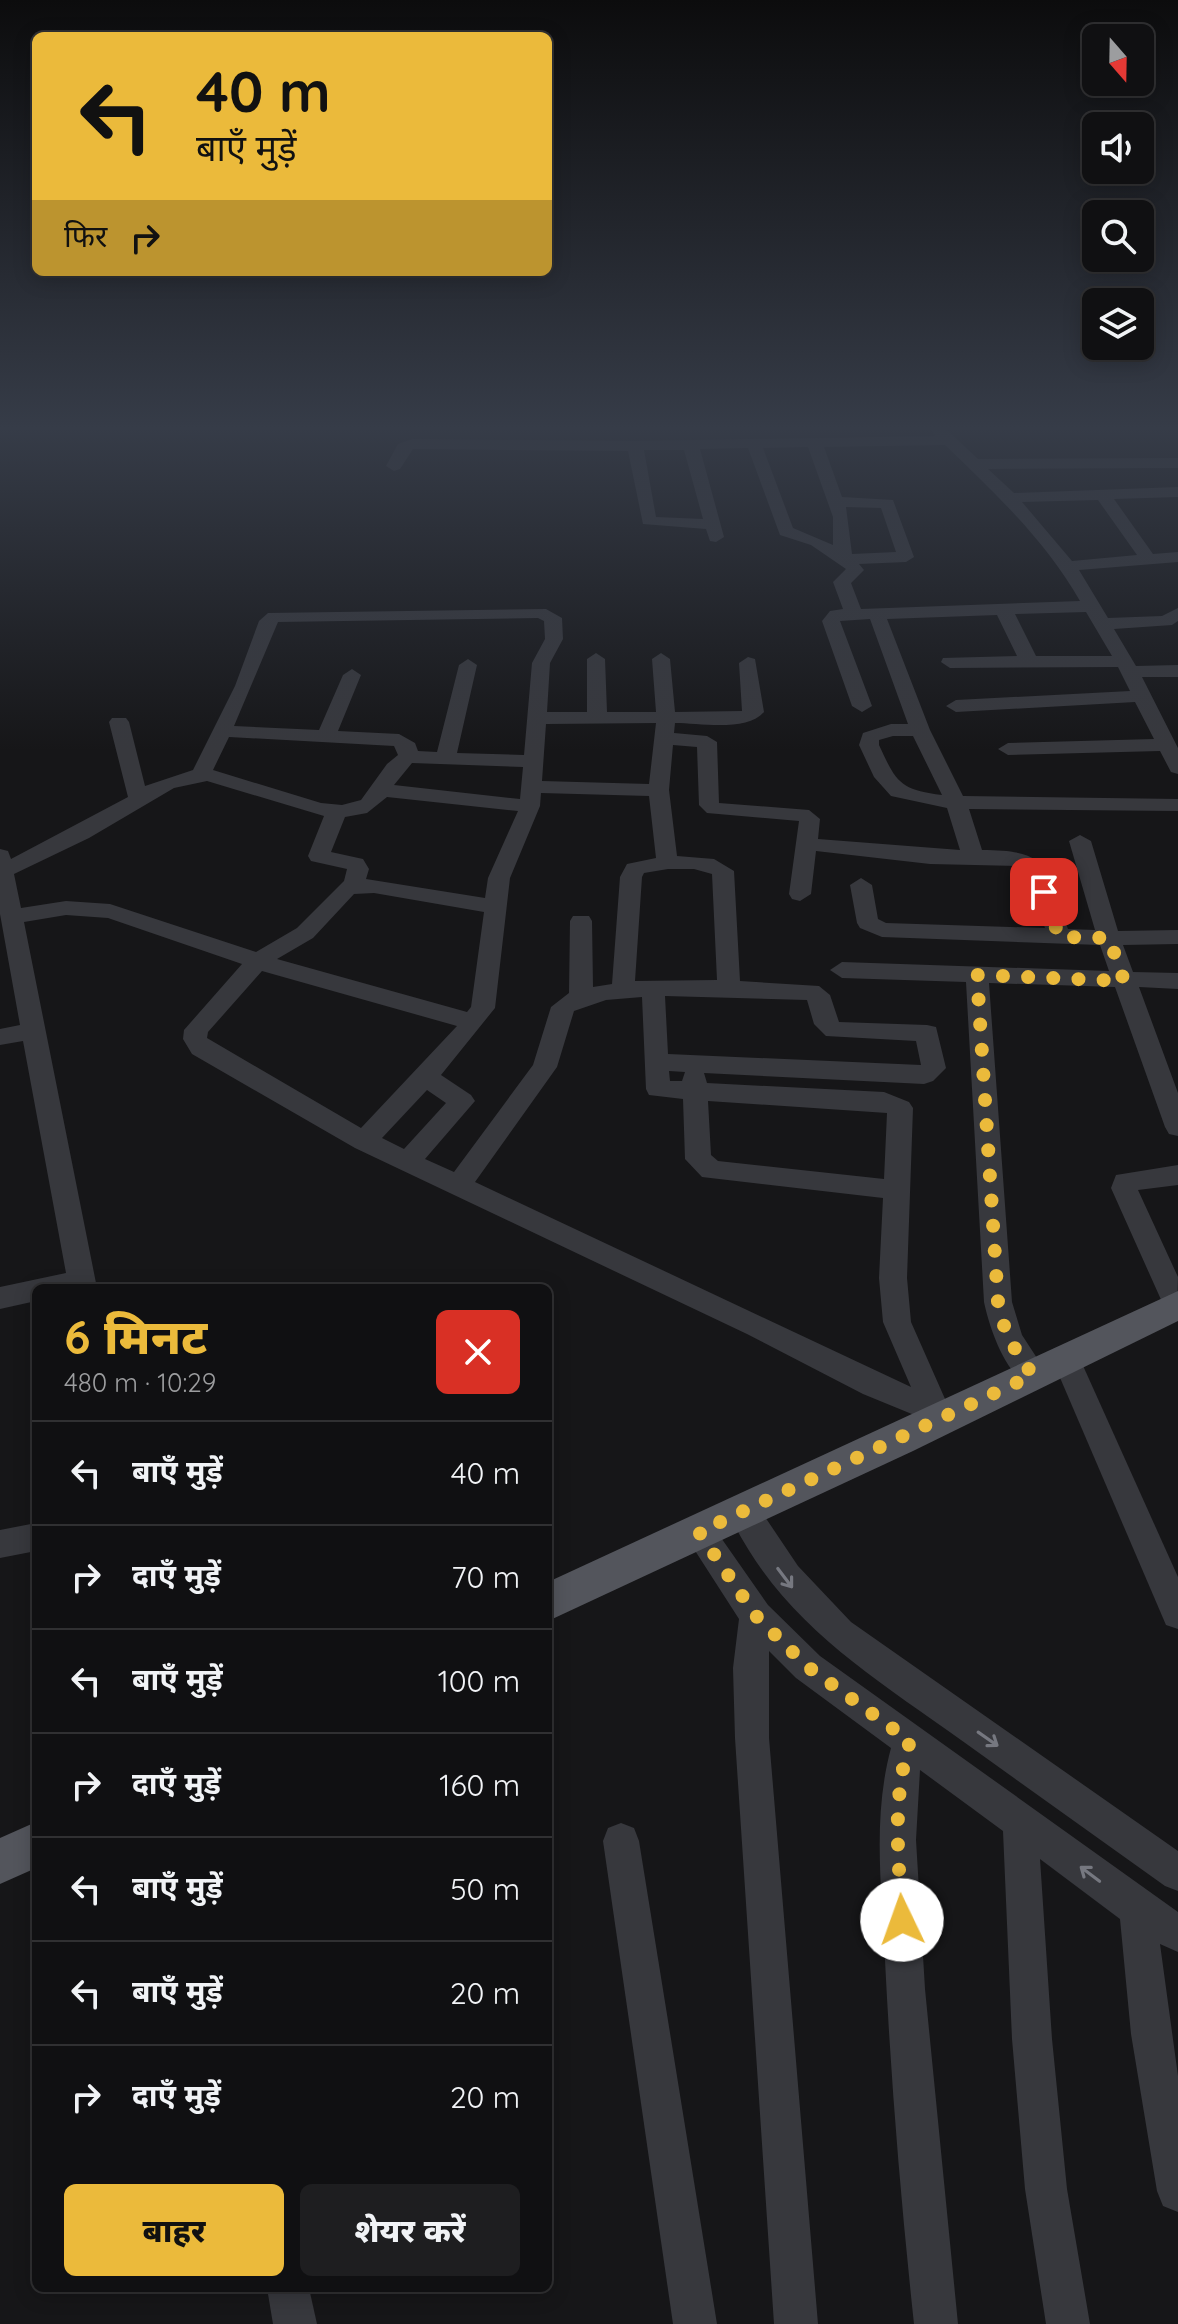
<!DOCTYPE html>
<html lang="hi">
<head>
<meta charset="utf-8">
<style>
  body { margin:0; font-family:Quicksand,"Noto Sans Devanagari",sans-serif; background:#1e1e20; color:#f1f3f6; height:100vh; display:flex; flex-direction:column; font-size:30px; white-space:nowrap }
  * { box-sizing:border-box; margin:0 }
  p { font-size:26px; color:#9c9d9f }
  .icon { flex:none; width:44px; height:44px; fill:none; stroke:currentColor; stroke-width:2; stroke-linecap:round; stroke-linejoin:round }
  .map { position:relative; flex:1; overflow:hidden }
  .drawer { position:absolute; left:32px; top:1284px; width:520px; height:1008px; display:flex; flex-direction:column; background:#101012; border-radius:12px; box-shadow:0 4px 20px #0003,0 0 0 2px #303032 }
  .drawer>* { flex:none }
  .banner { position:absolute; left:32px; top:32px; width:520px; height:244px; border-radius:12px; box-shadow:0 4px 20px #0003,0 0 0 2px #303032; background:#ebba3b; color:#111; overflow:hidden }
  .needle { width:52px; rotate:160deg }
  .fabs { position:absolute; left:1082px; top:24px; display:grid; gap:16px }
  .fabs a { display:grid; place-items:center; width:72px; height:72px; border-radius:12px; background:#101012; box-shadow:0 4px 20px #0003,0 0 0 2px #303032; font-size:40px }
  .pin { position:absolute; display:grid; place-items:center; width:68px; height:68px; color:#fff; margin:-34px; border-radius:16px; box-shadow:0 4px 12px #0006 }
  .me { position:absolute; width:88px; margin:-44px; rotate:357deg; stroke-linejoin:round; filter:drop-shadow(0 0 6px #0008) }
  .turn { display:flex; align-items:center; gap:28px; height:168px; padding:0 32px; font-size:36px }
  .turn .icon { width:104px; height:104px; stroke-width:2.5 }
  .turn b { display:block; font-size:56px; line-height:68px }
  .then { display:flex; align-items:center; height:76px; padding:0 32px; background:#0003; gap:16px; font-size:30px }
  .round { display:grid; place-items:center; flex:none; width:84px; height:84px; border-radius:12px; background:#1e1e20 }
  .head { display:flex; align-items:center; justify-content:space-between; height:136px; padding:0 32px }
  h1 { font-size:48px; font-weight:800; line-height:60px; color:#ebba3b }
  .cta { display:flex; gap:16px; margin-top:auto; padding:16px 32px }
  .cta a { flex:1; height:92px; border-radius:12px; background:#ebba3b; color:#111; font-size:32px; font-weight:800; line-height:92px; text-align:center }
  .cta a+a { background:#1e1e20; color:#f1f3f6 }
  ul { padding:0; list-style:none }
  li { display:flex; align-items:center; gap:24px; height:104px; padding:0 32px; border-top:2px solid #303032 }
  li div { flex:1 }
  li b { display:block; font-size:30px }
  li em { font-style:normal }
  .map>svg:first-child { display:block }
  .lines { fill:none; stroke-linecap:round; stroke-linejoin:round }
  .minor { fill:#37383d; fill-rule:evenodd }
  .major { fill:#53555c; fill-rule:evenodd }
  .oneway { stroke:#767880 }
  .route { stroke:#ebba3b; stroke-width:14; stroke-dasharray:0 25.2 }
</style>
</head>
<body>
<div class="map">
<svg width="1178" height="2324" viewBox="0 0 1178 2324">
  <rect width="100%" height="100%" fill="#161618"/>
  <g class="lines">
    <g class="minor">
      <path d="M928,425H1009L1002,429L947,430L978,459L1178,458V468L988,469L1014,493L1178,487V497L1114,499L1153,554L1178,552V562L1079,570L1108,618L1162,616L1178,608V621L1172,625L1114,629L1136,666L1178,665V677H1142L1178,748V774L1171,772L1160,751L1008,755L998,749L1008,743L1154,739L1135,702L956,712L946,706L956,700L1130,691L1118,667L950,668L941,662L943,658L1017,656L997,615L887,619L930,730L963,796L1178,799V811L969,809L982,850C1053,850 1046,869 1068,929L1095,930L1069,841L1080,835L1091,841L1118,931L1178,930V944L1123,945L1133,972L1178,973V989L1139,987L1178,1093V1136L1169,1134L1165,1127L1115,987L989,983L1012,1302L1022,1335L1048,1375L1043,1384C1011,1395 989,1327 984,1302L966,982L842,978L830,970L842,962L1109,971L1100,945L882,937L860,928L857,923L850,885L861,878L872,885L878,919L886,923L1045,928L1026,872L1020,866L930,864L816,851L811,894L800,901L792,899L789,894L799,821L707,813L699,805L697,747L673,745L669,790L677,856L714,859L734,871L740,981L819,986L830,995L839,1022L927,1025L936,1027L946,1068L933,1081L924,1084L704,1073L707,1083L884,1092L909,1102L913,1108L907,1278L911,1322L953,1417L949,1426L938,1430L927,1426L924,1419L863,1394L747,1334L355,1148L192,1054L183,1039L184,1030L242,964L108,918L66,915L24,922L97,1288H36V1301L0,1309V1287L66,1273L23,1041L0,1045V1029L20,1025L0,914V849L8,851L11,859L128,797L109,722L112,718H126L129,722L145,786L193,770L235,686L259,621L268,613L546,609L562,618L563,639L550,663L547,712H587V659L596,653L605,659L607,712H656L652,659L661,653L670,659L675,712L742,711L739,663L748,657L755,659L764,712C747,732 700,723 675,723L674,733L707,736L717,742L719,803L809,810L820,819L818,839L960,850L947,808L891,796L874,777L859,745L863,733L891,724H908L870,619L840,621L872,706L862,712L852,706L822,621L830,611L843,609L833,582L846,569L811,545L780,535L748,448L700,449L724,537L716,542L710,541L706,529L643,524L628,451L413,449L400,469L394,471L386,466L398,444L412,439L635,441L935,436ZM945,445C995,493 1045,540 1080,601L861,609L851,583L864,570L859,564L906,562L914,557L893,500L842,497L824,447ZM808,447L833,517V545L793,528L763,448ZM644,450H684L703,519L656,517ZM1098,500L1137,555L1072,561L1022,502ZM846,507L881,508L896,552L852,554ZM1086,612L1112,656H1036L1015,614ZM538,618L544,621L545,639L532,663L524,755L457,753L477,665L468,659L459,665L437,752L418,751L415,743L399,734L338,731L361,675L352,669L343,675L319,730L234,726L278,622ZM656,723L649,784L542,781L546,724ZM893,736H913L942,795C900,790 896,782 879,745V740ZM229,737L394,746L398,755L387,764L361,800L342,805L321,803L213,770ZM412,763L523,767L520,799L394,785ZM207,781L324,816L308,856L311,861L347,869L344,881L297,928L256,952L110,904L66,901L21,908L14,874L89,838L174,788ZM541,793L649,796L656,858L627,864L620,877L612,984L593,987L592,921L589,916H573L570,921L569,993L551,1007L533,1065L454,1172L425,1159L475,1101L471,1095L441,1075L495,1008L510,878L540,806ZM387,797L518,811L488,878L485,898L366,879L369,869L363,859L331,852L345,817L367,813ZM668,869H694L712,874L717,980L635,981L642,877L644,873ZM374,893L484,912L471,1007L467,1012L277,959L313,938L354,894ZM262,971L457,1026L361,1128L207,1038L208,1032ZM665,996L807,1000L814,1024L826,1036L916,1041L921,1065L668,1054ZM642,997L646,1089L649,1095L683,1099L685,1159L702,1177L883,1198L879,1278L883,1322L911,1387L475,1182L557,1067L574,1011L606,1000ZM669,1071L685,1072L682,1081H670ZM427,1090L446,1103L404,1149L382,1138ZM708,1101L887,1113L884,1179L718,1161L711,1155Z"/>
      <polygon points="1157,425 1178,425 1178,429"/>
      <polygon points="1178,1165 1178,1185 1138,1190 1178,1277 1177,1316 1167,1313 1111,1188 1116,1175"/>
      <polygon points="1066,1347 1076,1351 1080,1359 1178,1577 1178,1629 1166,1625 1052,1359 1056,1351"/>
      <path d="M744,1498L755,1502L798,1566L851,1622L1178,1851V1891L1165,1886C1097,1837 1029,1789 961,1740C868,1673 779,1621 728,1512L733,1502Z"/>
      <path d="M699,1518L710,1522L768,1605L820,1656L1178,1912V1952L1160,1944L1178,2076V2212L1163,2206L1157,2191L1131,2034L1120,1919L1040,1859L1052,2039L1067,2189L1090,2324H1046L1025,2189L1012,2039L1003,1831L920,1770L916,1840L925,1989L958,2324H914C901,2203 891,2082 885,1960C882,1890 872,1818 891,1748L796,1678L769,1651V1738L818,2324H774L735,1738L733,1668L739,1619L683,1532L688,1522Z"/>
      <polygon points="36,1523 36,1551 0,1558 0,1530"/>
      <polygon points="621,1823 634,1828 639,1841 717,2324 673,2324 603,1841 608,1828"/>
      <polygon points="267,2288 309,2288 317,2324 273,2324"/>
    </g>
    <g class="major">
      <polygon points="1178,1291 1178,1321 913,1451 548,1621 548,1582"/>
      <polygon points="36,1822 36,1868 0,1884 0,1838"/>
    </g>
  </g>
  <defs><path id="oneway-shaft" d="M-6 0H5M1.5-3L5.5 0L1.5 3" fill="none" stroke-width="1.6" stroke-linecap="round" stroke-linejoin="round" transform="scale(2)"/></defs>
  <g class="oneway">
    <use href="#oneway-shaft" transform="translate(785 1578) rotate(53)"/>
    <use href="#oneway-shaft" transform="translate(988 1739) rotate(35)"/>
    <use href="#oneway-shaft" transform="translate(1090 1874) rotate(-143)"/>
  </g>
  <linearGradient id="sky" x2="0" y2="1"><stop stop-color="#0c0c0d"/><stop offset="0.57" stop-color="#363c48"/><stop offset="1" stop-color="#363c48" stop-opacity="0"/></linearGradient>
  <rect width="1178" height="751" fill="url(#sky)"/>
  <g class="lines">
    <path class="route" d="M902,1920C899,1858 891,1802 910,1741L808,1667L756,1616L699,1532L1033,1375C1015,1351 1003,1332 998,1302L977,975L1124,981L1109,938L1059,937L1044,892"/>
  </g>
</svg>
<div class="fabs">
<a><svg class="needle" viewBox="-14 -14 28 28"><path d="M0-13l5 13h-10z" fill="#e53935"/><path d="M0 13l5-13h-10z" fill="#9c9d9f"/></svg></a>
<a><svg class="icon" aria-label="sound" viewBox="0 0 24 24"><path d="M4 9h4l5-4v14l-5-4H4zM17 9q2 3 0 6"/></svg></a>
<a><svg class="icon" aria-label="search" viewBox="0 0 24 24"><circle cx="10" cy="10" r="6"/><path d="M15 15l6 6"/></svg></a>
<a><svg class="icon" aria-label="layers" viewBox="0 0 24 24"><path d="M12 4l9 5-9 5-9-5zM3 14l9 5 9-5"/></svg></a>
</div>
<div class="pin" style="left:1044px;top:892px;background:#d93025"><svg class="icon" aria-label="arrive" viewBox="0 0 24 24"><path d="M6 21V4h12l-3 4 3 4H6"/></svg></div>
<svg class="me" style="left:902px;top:1920px" viewBox="-20 -20 40 40"><circle r="19" fill="#fff"/><path d="M0-13L10 11 0 6-10 11z" fill="#ebba3b"/></svg>
<div class="banner">
<div class="turn"><svg class="icon" aria-label="left" viewBox="0 0 24 24"><path d="M17 20v-9H6M10 6l-5 5 5 5"/></svg><div><b>40 m</b>बाएँ मुड़ें</div></div>
<div class="then">फिर<svg class="icon" aria-label="right" viewBox="0 0 24 24"><path d="M7 20v-9h11M14 6l5 5-5 5"/></svg></div>
</div>
<section class="drawer">
<div class="head"><div><h1>6 मिनट</h1><p>480 m · 10:29</p></div><a class="round" style="background:#d93025;color:#fff"><svg class="icon" aria-label="close" viewBox="0 0 24 24"><path d="M6 6l12 12M18 6L6 18"/></svg></a></div>
<ul>
<li><svg class="icon" aria-label="left" viewBox="0 0 24 24"><path d="M17 20v-9H6M10 6l-5 5 5 5"/></svg><div><b>बाएँ मुड़ें</b></div><em>40 m</em></li>
<li><svg class="icon" aria-label="right" viewBox="0 0 24 24"><path d="M7 20v-9h11M14 6l5 5-5 5"/></svg><div><b>दाएँ मुड़ें</b></div><em>70 m</em></li>
<li><svg class="icon" aria-label="left" viewBox="0 0 24 24"><path d="M17 20v-9H6M10 6l-5 5 5 5"/></svg><div><b>बाएँ मुड़ें</b></div><em>100 m</em></li>
<li><svg class="icon" aria-label="right" viewBox="0 0 24 24"><path d="M7 20v-9h11M14 6l5 5-5 5"/></svg><div><b>दाएँ मुड़ें</b></div><em>160 m</em></li>
<li><svg class="icon" aria-label="left" viewBox="0 0 24 24"><path d="M17 20v-9H6M10 6l-5 5 5 5"/></svg><div><b>बाएँ मुड़ें</b></div><em>50 m</em></li>
<li><svg class="icon" aria-label="left" viewBox="0 0 24 24"><path d="M17 20v-9H6M10 6l-5 5 5 5"/></svg><div><b>बाएँ मुड़ें</b></div><em>20 m</em></li>
<li><svg class="icon" aria-label="right" viewBox="0 0 24 24"><path d="M7 20v-9h11M14 6l5 5-5 5"/></svg><div><b>दाएँ मुड़ें</b></div><em>20 m</em></li>
</ul>
<div class="cta"><a>बाहर</a><a>शेयर करें</a></div>
</section>
</div>
</body>
</html>
